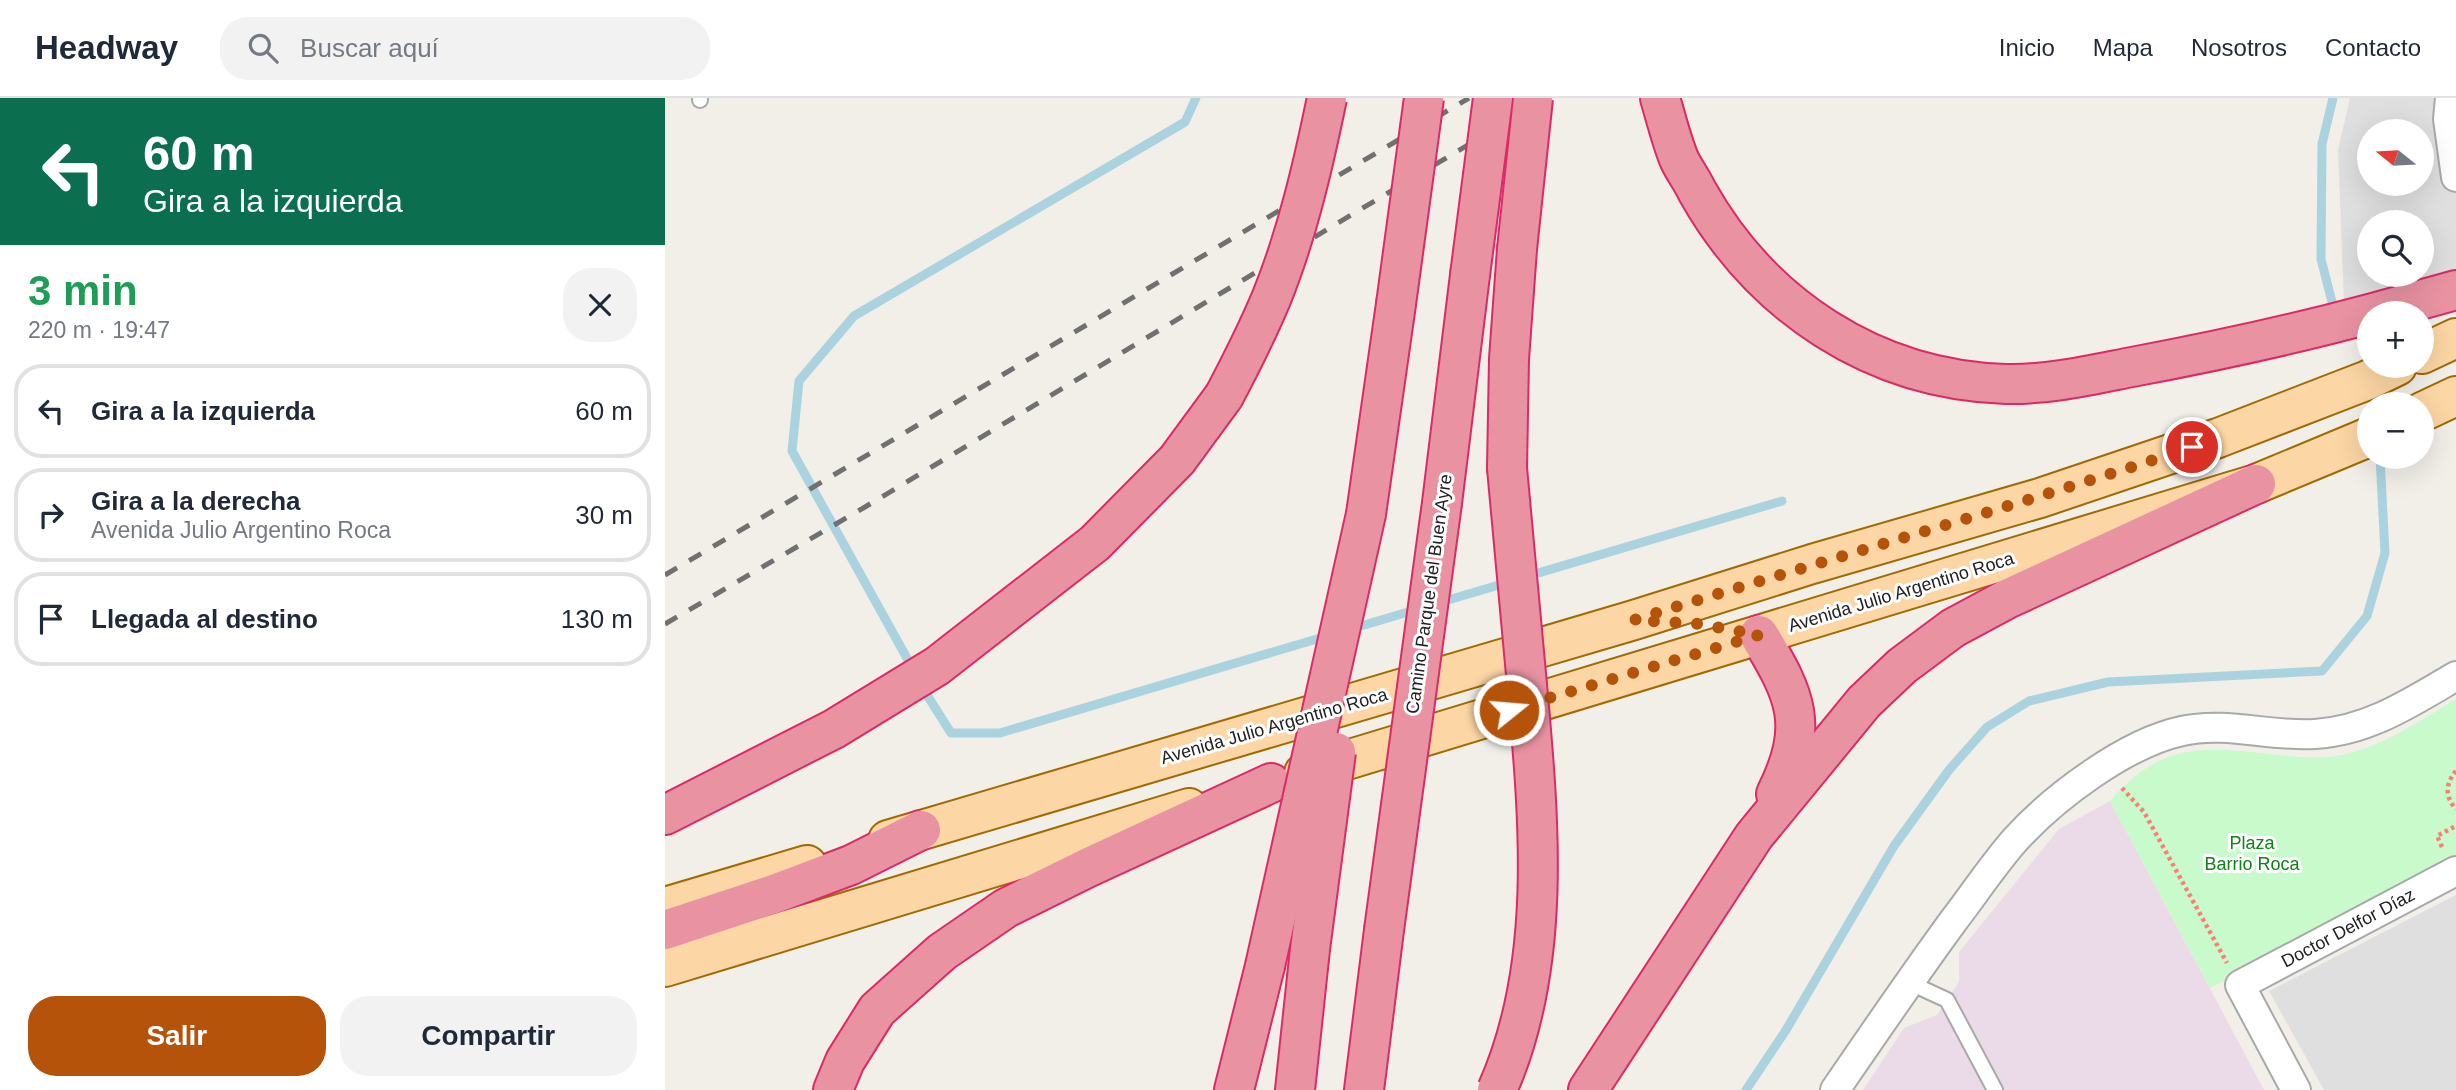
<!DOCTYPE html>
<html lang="es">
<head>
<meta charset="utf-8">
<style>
  body { margin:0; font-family:Arial,sans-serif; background:#f2f2f3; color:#1f2937; height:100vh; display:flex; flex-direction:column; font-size:26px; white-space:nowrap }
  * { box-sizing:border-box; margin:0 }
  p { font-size:23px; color:#747a83 }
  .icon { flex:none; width:38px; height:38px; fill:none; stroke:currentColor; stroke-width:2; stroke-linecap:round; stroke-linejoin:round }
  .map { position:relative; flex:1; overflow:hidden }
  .panel { display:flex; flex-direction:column; background:#fff; width:665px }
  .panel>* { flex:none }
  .hud { background:#0b6e4f; color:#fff; overflow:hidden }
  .needle { width:46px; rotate:288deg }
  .buttons { position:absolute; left:1692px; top:21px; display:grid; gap:14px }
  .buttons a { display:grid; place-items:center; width:77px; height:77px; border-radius:50%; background:#fff; box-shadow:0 7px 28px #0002; font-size:35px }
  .pin { position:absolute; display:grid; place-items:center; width:60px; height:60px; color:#fff; margin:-30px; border:4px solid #fff; border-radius:50%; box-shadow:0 2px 7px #0007 }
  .me { position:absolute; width:77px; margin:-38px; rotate:73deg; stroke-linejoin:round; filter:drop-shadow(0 0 5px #0008) }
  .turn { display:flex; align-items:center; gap:24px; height:147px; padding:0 28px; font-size:32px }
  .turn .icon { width:91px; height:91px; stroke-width:2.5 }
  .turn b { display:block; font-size:49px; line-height:60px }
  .round { display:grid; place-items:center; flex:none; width:74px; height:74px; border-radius:28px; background:#f2f2f3 }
  .headline { display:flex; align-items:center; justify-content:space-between; height:119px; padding:0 28px }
  h1 { font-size:42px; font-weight:700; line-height:52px; color:#1e9e55 }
  .button { display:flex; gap:14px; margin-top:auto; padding:14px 28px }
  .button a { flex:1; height:80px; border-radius:28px; background:#b45309; color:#fff; font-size:28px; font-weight:700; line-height:80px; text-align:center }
  .button a+a { background:#f2f2f3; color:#1f2937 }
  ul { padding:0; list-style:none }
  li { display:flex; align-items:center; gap:21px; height:94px; margin:0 14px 10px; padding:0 14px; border:4px solid #e0e1e3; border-radius:28px }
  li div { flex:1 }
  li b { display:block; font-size:26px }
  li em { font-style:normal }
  header { display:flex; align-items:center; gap:42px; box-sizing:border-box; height:98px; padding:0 35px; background:#fff; border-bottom:2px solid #e0e1e3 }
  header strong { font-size:33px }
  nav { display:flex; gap:38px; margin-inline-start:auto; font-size:24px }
  .search { width:490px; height:63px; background:#f2f2f3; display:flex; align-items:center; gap:18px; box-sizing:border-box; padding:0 24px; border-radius:28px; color:#747a83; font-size:26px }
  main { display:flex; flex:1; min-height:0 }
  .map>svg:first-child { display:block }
  .residential { fill:#e0dfdf; fill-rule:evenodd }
  .industrial { fill:#ebdbe8 }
  .park { fill:#c8facc }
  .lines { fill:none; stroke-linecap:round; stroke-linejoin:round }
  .stream { stroke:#aad3df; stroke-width:9 }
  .lane-casing { stroke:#a9a9a9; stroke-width:18 }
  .street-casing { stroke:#a9a9a9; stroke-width:32 }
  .primary-casing { stroke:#a06b00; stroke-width:42 }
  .highway-casing { stroke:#dc2a67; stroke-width:42 }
  .path { stroke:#fa8072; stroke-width:4.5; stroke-dasharray:3.5 3.5; stroke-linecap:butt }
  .lane { stroke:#fff; stroke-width:14 }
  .street { stroke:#fff; stroke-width:28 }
  .primary { stroke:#fcd6a4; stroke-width:38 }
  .highway { stroke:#e892a2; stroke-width:38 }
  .rail { stroke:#707070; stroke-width:5; stroke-dasharray:14 14; stroke-linecap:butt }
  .highway-bridge-casing { stroke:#dc2a67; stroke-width:42; stroke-linecap:butt }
  .highway-bridge { stroke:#e892a2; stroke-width:38 }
  .route { stroke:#b45309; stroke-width:12; stroke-dasharray:0 21.6 }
  .labels { text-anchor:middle; stroke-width:6; stroke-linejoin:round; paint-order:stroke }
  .street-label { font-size:18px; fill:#222; stroke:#fff }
  .park-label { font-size:18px; fill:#0c8416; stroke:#fff }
</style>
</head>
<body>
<header>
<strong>Headway</strong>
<div class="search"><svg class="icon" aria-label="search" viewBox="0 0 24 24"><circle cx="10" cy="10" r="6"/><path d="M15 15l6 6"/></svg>Buscar aquí</div>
<nav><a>Inicio</a><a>Mapa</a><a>Nosotros</a><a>Contacto</a></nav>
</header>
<main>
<section class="panel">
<div class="hud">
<div class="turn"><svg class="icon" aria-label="left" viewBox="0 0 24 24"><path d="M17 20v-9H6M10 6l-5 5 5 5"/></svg><div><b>60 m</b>Gira a la izquierda</div></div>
</div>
<div class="headline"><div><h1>3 min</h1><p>220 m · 19:47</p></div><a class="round"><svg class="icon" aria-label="close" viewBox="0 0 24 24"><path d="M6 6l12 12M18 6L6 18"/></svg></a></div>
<ul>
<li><svg class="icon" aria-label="left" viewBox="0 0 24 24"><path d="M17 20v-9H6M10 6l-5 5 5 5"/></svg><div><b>Gira a la izquierda</b></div><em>60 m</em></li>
<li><svg class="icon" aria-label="right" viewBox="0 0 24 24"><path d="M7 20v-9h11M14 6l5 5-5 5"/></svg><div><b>Gira a la derecha</b><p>Avenida Julio Argentino Roca</p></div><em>30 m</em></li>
<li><svg class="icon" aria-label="arrive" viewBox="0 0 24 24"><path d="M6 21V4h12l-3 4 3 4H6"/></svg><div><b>Llegada al destino</b></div><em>130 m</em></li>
</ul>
<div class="button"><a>Salir</a><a>Compartir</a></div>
</section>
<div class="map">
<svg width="1791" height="992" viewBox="0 0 1791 992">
  <rect width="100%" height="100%" fill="#f2efe9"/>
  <g class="residential">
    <path d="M1685,0H1791V175L1679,205L1673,52ZM1704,33H1757V86H1704ZM1704,124H1757V177H1704Z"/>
    <polygon points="1791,797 1791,992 1659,992 1604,893"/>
  </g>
  <polygon class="industrial" points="1445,703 1599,992 1198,992 1239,930 1272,917 1294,884 1294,854 1394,731"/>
  <path class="park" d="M1791,601V762L1545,890L1445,703C1498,642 1539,649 1613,657C1633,659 1652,661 1672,658C1715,651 1754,623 1791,601Z"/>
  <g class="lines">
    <g class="stream">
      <polyline points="1667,204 1656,161 1657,46 1668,0"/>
      <polyline points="860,479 1117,403"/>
      <polyline points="773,505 844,484"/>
      <polyline points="686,531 753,511"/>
      <polyline points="243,562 127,353 134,283 189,218 520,24 531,0"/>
      <polyline points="262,597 286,635 335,635 662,538"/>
      <polyline points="1081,992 1121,932 1229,748 1284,672 1322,629 1364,603 1443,584 1657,573 1702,518 1720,455 1715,359"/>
    </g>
    <g class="lane-casing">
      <g id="lane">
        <polyline points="35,2 35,0"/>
        <polyline points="1243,884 1282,902 1330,992"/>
      </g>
    </g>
    <g class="street-casing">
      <g id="street">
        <polyline points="1785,0 1783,21 1791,79"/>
        <path d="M1170,992C1209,935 1248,878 1289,822C1309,796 1328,767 1350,742C1389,699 1461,645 1517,633C1561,623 1606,639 1650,636C1703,633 1747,604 1791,578"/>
        <polyline points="1631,992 1575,887 1791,773"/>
      </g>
    </g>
    <g class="primary-casing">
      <g id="primary">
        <polyline points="1757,256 1791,240"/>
        <polyline points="1757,314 1791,298"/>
        <polyline points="639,675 1591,386 1704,339"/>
        <polyline points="223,742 969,522 1147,466 1375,400 1553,340 1703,282 1732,268"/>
        <polyline points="0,809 142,767"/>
        <polyline points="0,869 524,710"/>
      </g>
    </g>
    <g class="highway-casing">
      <g id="highway">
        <path d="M995,0C1001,20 1006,41 1014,61C1019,72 1027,82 1032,93C1096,207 1208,282 1341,286C1383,287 1426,277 1467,269C1547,254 1626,237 1704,216"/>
        <polyline points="1708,215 1791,192"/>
        <polyline points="842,370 844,261 852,151"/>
        <polyline points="777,405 805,177"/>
        <polyline points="701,416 731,206"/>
        <path d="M1094,537C1131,598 1145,627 1111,696"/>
        <polyline points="0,717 169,631 272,568 430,445 512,362 559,298"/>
        <polyline points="0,832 109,796 186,767 256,732"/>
        <polyline points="168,992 180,963 212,912 277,854 341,810 424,769 606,685"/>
        <polyline points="569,992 600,868"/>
        <polyline points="630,992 645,851"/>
        <polyline points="699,992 719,832"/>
        <polyline points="923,992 1089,738 1199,604 1237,568 1288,530 1342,501 1591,386"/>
      </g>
    </g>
    <g class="path">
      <path d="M1791,673C1780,686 1780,699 1791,711"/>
      <polyline points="1457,690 1479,714 1562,865"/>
      <polyline points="1777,749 1772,738 1791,728"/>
    </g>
    <use href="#lane" class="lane"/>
    <use href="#street" class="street"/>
    <use href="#primary" class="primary"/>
    <use href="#highway" class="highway"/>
    <g class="rail">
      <polyline points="0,477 804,0"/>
      <polyline points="0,526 200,409 881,0"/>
    </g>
    <g class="highway-bridge-casing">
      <g id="highway-bridge">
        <polyline points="852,151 868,0"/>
        <polyline points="805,177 828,0"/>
        <polyline points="731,206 759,0"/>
        <path d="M559,298C576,266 592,234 606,201C632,137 648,68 662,0"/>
        <polyline points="719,832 777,405"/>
        <polyline points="645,851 671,654"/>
        <polyline points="600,868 701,416"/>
        <path d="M832,992C888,867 874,720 862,587C855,515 849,442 842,370"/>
      </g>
    </g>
    <use href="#highway-bridge" class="highway-bridge"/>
  </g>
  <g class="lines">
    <path class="route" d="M844,612L1094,537L1035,526L969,522C1155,463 1343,411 1527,349"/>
  </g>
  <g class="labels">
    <g class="street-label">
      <text transform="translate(1236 494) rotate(-17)" y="6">Avenida Julio Argentino Roca</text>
      <text transform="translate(764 496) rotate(-82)" y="6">Camino Parque del Buen Ayre</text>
      <text transform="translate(609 628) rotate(-16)" y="6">Avenida Julio Argentino Roca</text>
      <text transform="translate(1683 830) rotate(-28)" y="6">Doctor Delfor Díaz</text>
    </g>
    <g class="park-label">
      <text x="1587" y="751">Plaza<tspan x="1587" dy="21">Barrio Roca</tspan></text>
    </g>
  </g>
</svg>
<div class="buttons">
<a><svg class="needle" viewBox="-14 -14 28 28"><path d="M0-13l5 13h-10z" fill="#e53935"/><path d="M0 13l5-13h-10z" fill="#747a83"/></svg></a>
<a><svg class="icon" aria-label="search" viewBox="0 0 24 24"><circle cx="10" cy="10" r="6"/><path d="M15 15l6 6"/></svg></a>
<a>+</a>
<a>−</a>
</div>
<div class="pin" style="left:1527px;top:349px;background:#d93025"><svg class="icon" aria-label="arrive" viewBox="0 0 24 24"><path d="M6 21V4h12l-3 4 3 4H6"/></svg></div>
<svg class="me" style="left:844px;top:612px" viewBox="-20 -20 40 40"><circle r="17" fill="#b45309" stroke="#fff" stroke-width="3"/><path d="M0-11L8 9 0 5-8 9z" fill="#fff"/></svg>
</div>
</main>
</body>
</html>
